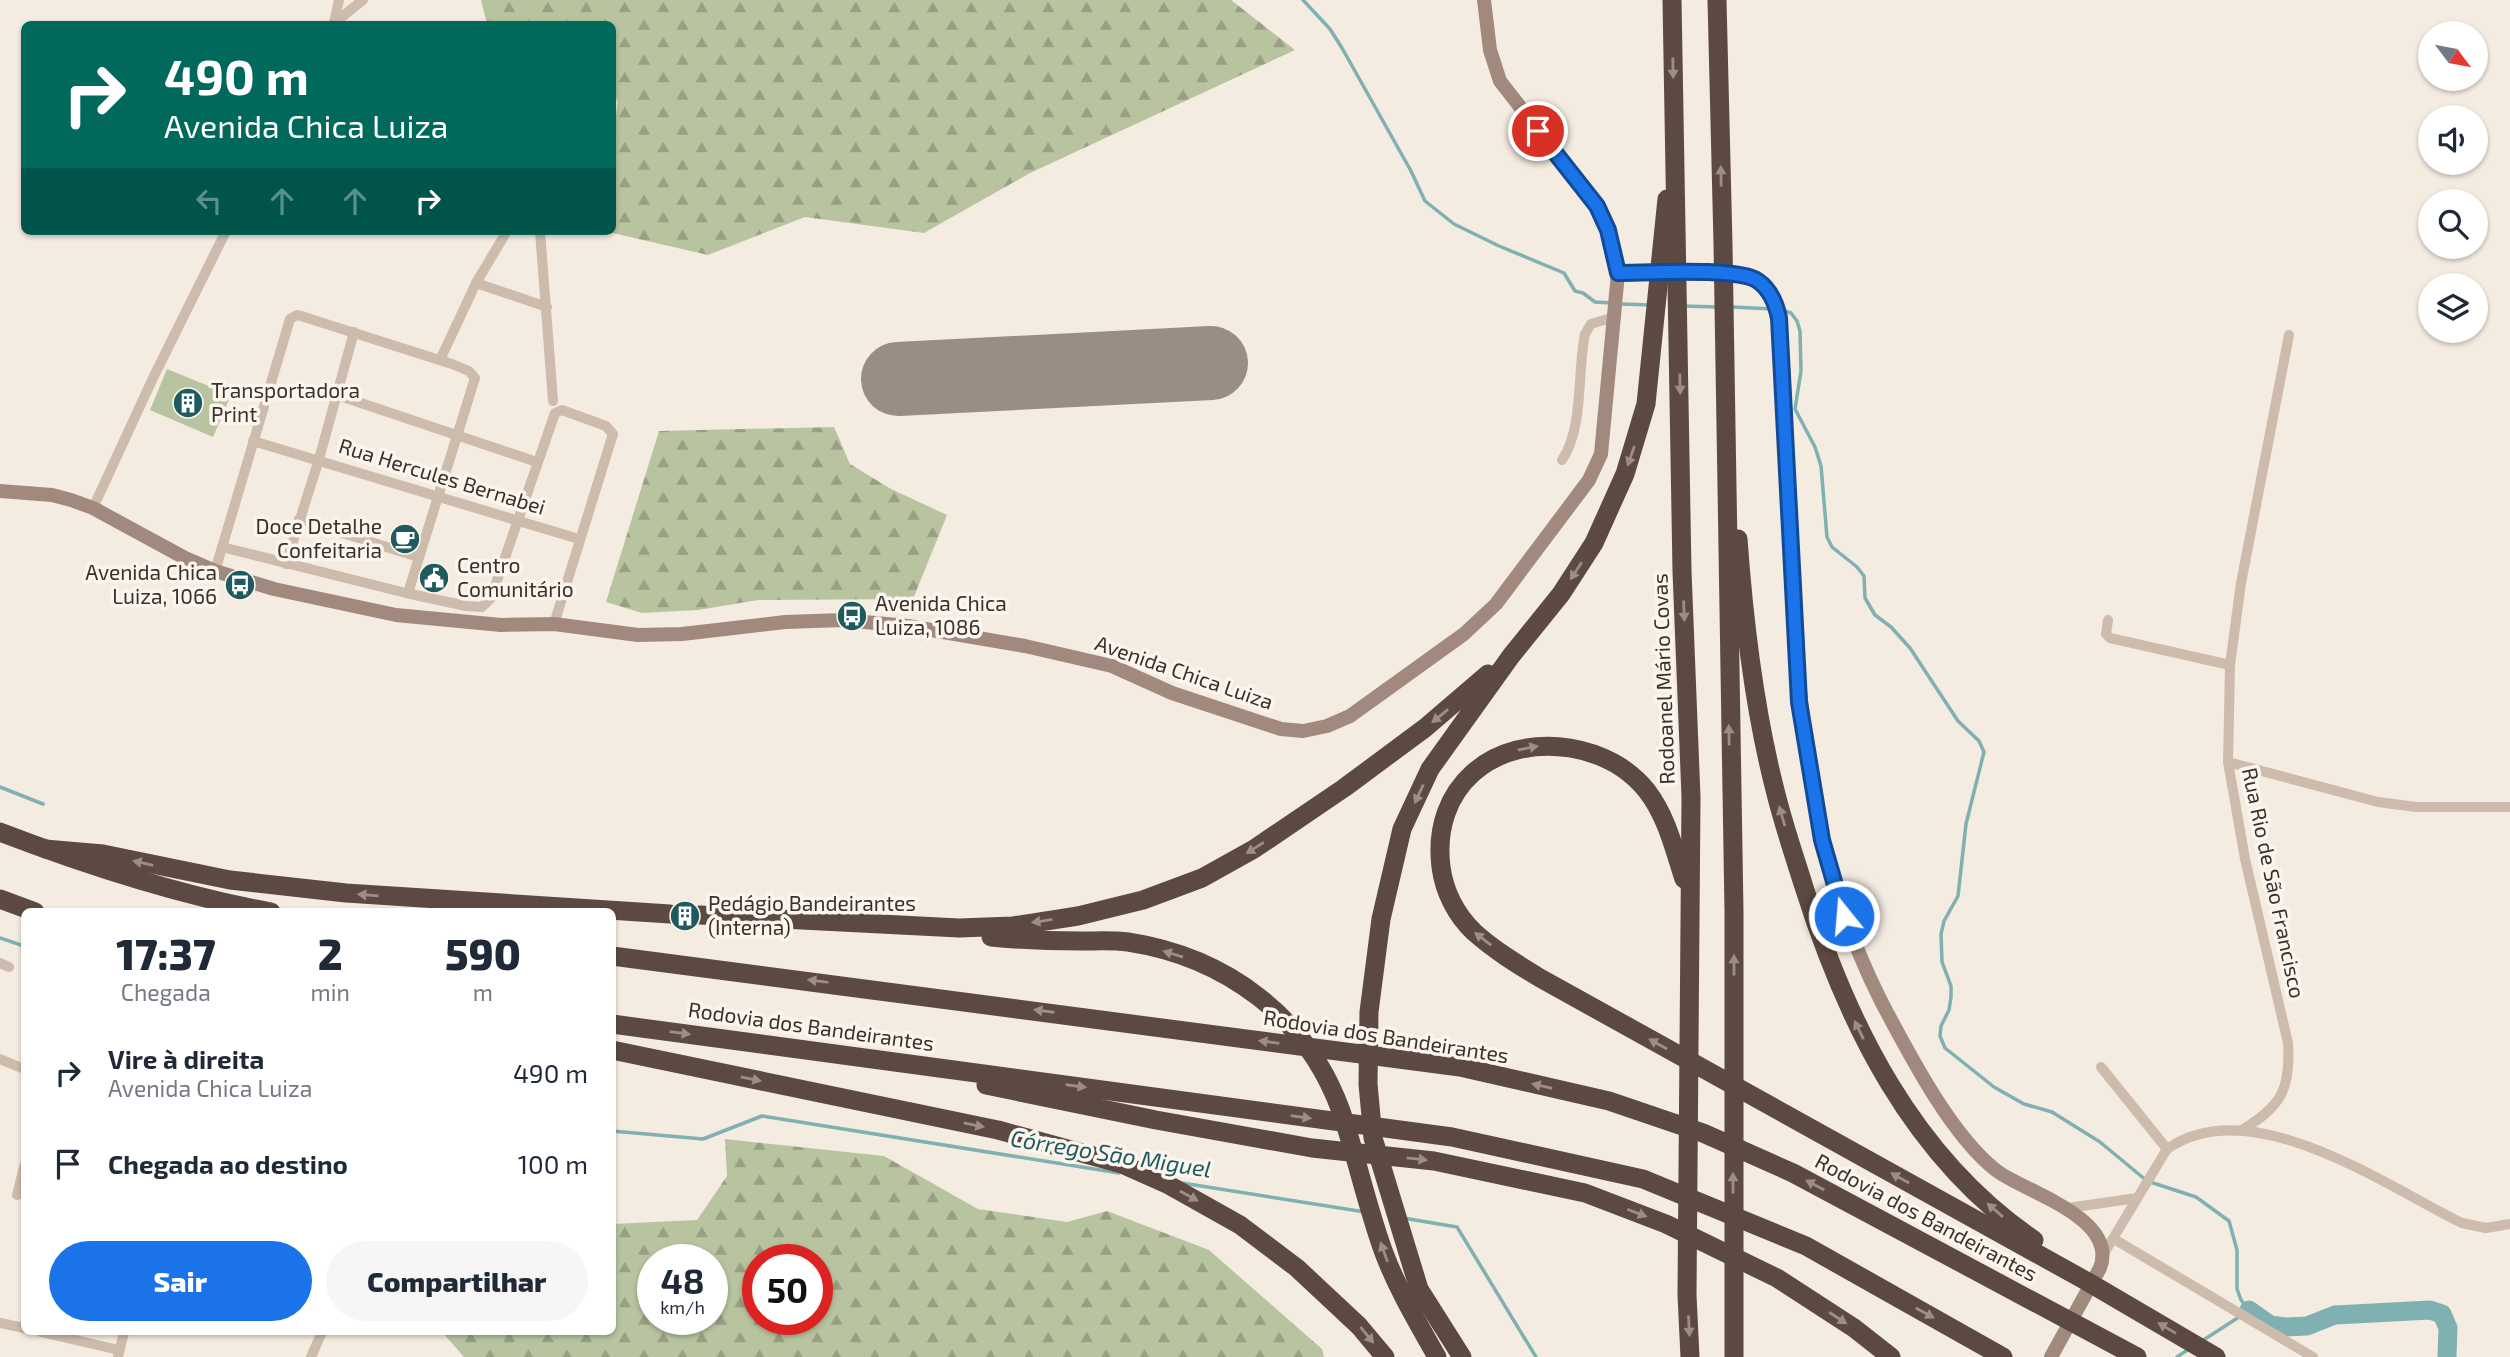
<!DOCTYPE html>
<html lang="pt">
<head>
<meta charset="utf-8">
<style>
  body { margin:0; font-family:"Exo 2",sans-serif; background:#f6f6f7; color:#1f2937; height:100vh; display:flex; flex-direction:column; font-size:26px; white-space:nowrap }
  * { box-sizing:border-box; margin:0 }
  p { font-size:23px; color:#747a83 }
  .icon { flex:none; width:38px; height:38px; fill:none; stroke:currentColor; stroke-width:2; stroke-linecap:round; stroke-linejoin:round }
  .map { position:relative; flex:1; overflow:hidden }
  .details { position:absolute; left:21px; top:908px; width:595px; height:427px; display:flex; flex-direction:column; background:#fff; border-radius:10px; box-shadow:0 2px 5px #0004 }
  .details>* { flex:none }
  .hud { position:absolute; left:21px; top:21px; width:595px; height:214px; border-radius:10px; box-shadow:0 2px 5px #0004; background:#00695c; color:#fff; overflow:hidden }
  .needle { width:46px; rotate:122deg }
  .buttons { position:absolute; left:2418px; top:21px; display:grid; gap:14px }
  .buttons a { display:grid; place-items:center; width:70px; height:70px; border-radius:50%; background:#fff; box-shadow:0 2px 5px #0004; font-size:35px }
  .speed { position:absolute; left:637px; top:1244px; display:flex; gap:14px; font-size:35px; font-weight:700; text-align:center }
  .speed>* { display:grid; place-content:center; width:91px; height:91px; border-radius:50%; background:#fff; box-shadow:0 2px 5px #0004; line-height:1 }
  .speed small { font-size:18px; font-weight:400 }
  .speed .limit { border:10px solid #d22; background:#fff; color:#111 }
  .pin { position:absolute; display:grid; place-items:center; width:60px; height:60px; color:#fff; margin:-30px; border:4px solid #fff; border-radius:50%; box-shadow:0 2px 7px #0007 }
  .me { position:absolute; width:77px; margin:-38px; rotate:343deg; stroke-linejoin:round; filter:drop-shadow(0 0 5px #0008) }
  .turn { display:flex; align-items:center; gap:24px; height:147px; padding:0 28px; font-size:32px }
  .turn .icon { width:91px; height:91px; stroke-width:2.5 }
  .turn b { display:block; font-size:49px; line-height:60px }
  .lanes { display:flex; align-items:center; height:66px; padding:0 28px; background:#0003; justify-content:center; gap:35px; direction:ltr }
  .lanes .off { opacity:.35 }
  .eta { display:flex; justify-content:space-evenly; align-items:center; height:119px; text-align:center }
  .eta b { font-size:42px; font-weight:800; line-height:49px }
  .primary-button { display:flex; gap:14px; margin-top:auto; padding:14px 28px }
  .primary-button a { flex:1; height:80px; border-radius:42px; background:#1a73e8; color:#fff; font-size:28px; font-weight:800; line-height:80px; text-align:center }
  .primary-button a+a { background:#f6f6f7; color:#1f2937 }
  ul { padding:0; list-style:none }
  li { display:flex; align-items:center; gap:21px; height:91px; padding:0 28px }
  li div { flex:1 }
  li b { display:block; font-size:26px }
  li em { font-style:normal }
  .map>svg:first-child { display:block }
  .forest { fill:url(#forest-firs); fill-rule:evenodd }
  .garden { fill:#b8c4a0 }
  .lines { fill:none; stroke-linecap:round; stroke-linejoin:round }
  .stream { stroke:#7fb0b2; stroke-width:3.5 }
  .river { stroke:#7fb0b2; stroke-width:19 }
  .runway { stroke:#988e86; stroke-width:74 }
  .motorway-tunnel { stroke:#cfc6bd; stroke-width:19; stroke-dasharray:19 10; stroke-linecap:butt }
  .minor { stroke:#cdbbac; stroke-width:10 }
  .secondary { stroke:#a18a7d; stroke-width:14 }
  .motorway { stroke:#5c4a42; stroke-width:19 }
  .oneway { fill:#9c8e87 }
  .route-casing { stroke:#114b97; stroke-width:18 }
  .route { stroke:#1a73e8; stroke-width:12 }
  .labels { text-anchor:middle; stroke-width:7; stroke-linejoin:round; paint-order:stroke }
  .poi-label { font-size:21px; fill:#3b302b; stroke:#fbf5ee; text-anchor:start }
  .street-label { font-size:21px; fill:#3b302b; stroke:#fbf5ee }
  .water-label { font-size:23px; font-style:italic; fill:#1f5a5e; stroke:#fbf5ee }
</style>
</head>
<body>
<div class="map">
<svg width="2510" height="1357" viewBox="0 0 2510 1357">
  <defs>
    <pattern id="forest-firs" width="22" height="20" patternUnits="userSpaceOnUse" patternTransform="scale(1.75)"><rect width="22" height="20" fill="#b8c4a0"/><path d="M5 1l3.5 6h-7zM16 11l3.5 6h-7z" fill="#97a083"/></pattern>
  </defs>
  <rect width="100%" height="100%" fill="#f4ebe1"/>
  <g class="forest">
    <polygon points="481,0 1231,0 1295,50 1030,173 924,233 805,217 708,255 604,231 612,231 612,142 618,102 613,91 612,24 487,24"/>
    <polygon points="834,427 850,464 891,489 947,515 913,599 758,600 698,610 642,613 606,602 659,431"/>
    <path d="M725,1139L884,1156L978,1209L1067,1222L1107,1211L1209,1250L1322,1349L1324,1357H464L443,1333L612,1332L613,1224L697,1220L727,1176ZM653,1260H712V1320H653ZM758,1260H817V1320H758Z"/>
  </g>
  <polygon class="garden" points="167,369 231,395 213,437 150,410"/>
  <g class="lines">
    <g class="stream">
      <polyline points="1303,0 1330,29 1342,48 1411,171 1425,201 1454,224 1499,246 1564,273 1575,291 1583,293 1595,302 1613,303"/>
      <polyline points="1620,304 1651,305"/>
      <polyline points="1683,306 1718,307"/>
      <polyline points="1732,307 1773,309"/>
      <polyline points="1781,310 1791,313 1797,321 1800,331 1801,371 1795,409 1815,447 1821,466 1827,537 1832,547 1857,567 1864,576 1865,598 1875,615 1891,627 1910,648 1958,721 1979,741 1984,752 1966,824 1958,896 1944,921 1941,934 1942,962 1951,986 1951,997 1949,1010 1941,1026 1940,1036 1945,1048 1994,1087 2024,1104 2052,1112 2100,1142 2147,1181 2196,1197 2229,1221 2237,1250 2237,1289 2241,1300 2249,1310 2246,1312"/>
      <polyline points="0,787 43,804"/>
      <polyline points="0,938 24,946"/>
      <polyline points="612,1131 703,1139 762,1116 1119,1173"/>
      <polyline points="1182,1183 1365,1212"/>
      <polyline points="1403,1218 1457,1227 1536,1357"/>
      <polyline points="2202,1341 2239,1317"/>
      <polyline points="2177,1357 2189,1349"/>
    </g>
    <polyline class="river" points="2249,1310 2270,1325 2285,1327 2307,1326 2335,1315 2430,1310 2442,1314 2448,1328 2447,1357"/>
    <polyline class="runway" points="898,379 1211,363"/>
    <polyline class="motorway-tunnel" points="670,914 700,915"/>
    <g class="minor">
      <polyline points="334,23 339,0"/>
      <polyline points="333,24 363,0"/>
      <polyline points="540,231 553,401"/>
      <polyline points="476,283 547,307"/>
      <polyline points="440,360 476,283 507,231"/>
      <polyline points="337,395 537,462"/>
      <polyline points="253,441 579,539"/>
      <path d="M1562,460C1584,428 1577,372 1585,334L1591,324L1614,317"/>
      <polyline points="93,508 153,378 226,231"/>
      <polyline points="299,519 418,557"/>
      <polyline points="222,547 406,593 466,606 482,607 491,598 555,413 562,410 606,426 613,434 554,624"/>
      <polyline points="286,564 319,459 354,332"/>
      <polyline points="215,571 290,319 297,315 301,316 452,364 469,371 475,378 408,593"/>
      <polyline points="2108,620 2106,634 2110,638 2230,665"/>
      <polyline points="2228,762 2378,802 2416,807 2510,807"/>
      <polyline points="0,963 9,967"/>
      <polyline points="0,1059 24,1069"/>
      <polyline points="2101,1067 2167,1149"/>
      <path d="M2242,1130C2281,1106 2291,1090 2288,1043L2245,859L2228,762L2230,665L2241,583L2289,335"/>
      <polyline points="17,1195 24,1167"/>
      <polyline points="2068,1208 2137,1198"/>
      <polyline points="2114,1239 2313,1357"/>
      <path d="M2103,1255L2167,1149C2251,1090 2386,1186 2462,1223L2486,1228L2510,1224"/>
      <polyline points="0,1323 24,1328"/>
      <polyline points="41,1332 119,1350"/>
      <polyline points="118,1357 124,1332"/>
      <polyline points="311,1357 322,1332"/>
    </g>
    <g class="secondary">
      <path d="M1618,273L1741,274C1764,281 1774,296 1779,318C1783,400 1787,481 1791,562C1799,713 1811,864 1881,1001C1908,1052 1951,1136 1997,1171C2025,1192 2119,1218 2100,1268L2051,1357"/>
      <path d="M0,491L52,495L71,500L93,508L185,558L215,571L274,589L396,615L501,625L554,624L638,635L682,634L785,622L843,620L908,626L1025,646L1112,666L1172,693L1281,729L1303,731L1327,726L1350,716L1464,634L1496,604L1589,480L1601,454L1618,273C1614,249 1607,228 1597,206L1500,81L1490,50L1484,0"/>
    </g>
    <g class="motorway">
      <polyline points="1672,0 1682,571 1691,797 1687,1295 1690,1357"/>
      <polyline points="1717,0 1723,244 1734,912 1734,1357"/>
      <path d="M1738,539C1744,623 1754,708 1775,790C1783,823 1794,855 1804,887C1847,1023 1912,1157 2034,1240"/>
      <path d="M0,832C89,866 178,895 271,912"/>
      <polyline points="45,849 103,854 230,880 346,893 670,914"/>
      <path d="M1684,879C1674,849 1667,817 1647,791C1628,767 1600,753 1570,748C1493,736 1431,787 1441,867C1444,891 1456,915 1474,932C1494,950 1517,964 1540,978L2088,1282L2216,1357"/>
      <polyline points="0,899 35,912"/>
      <polyline points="700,915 959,928 1013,926 1078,916 1143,900 1202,878 1254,849 1344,788 1425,728 1488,674"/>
      <path d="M991,937C1021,940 1050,941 1081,941C1096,941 1113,940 1128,942C1226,957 1307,1017 1341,1111C1357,1158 1367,1207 1384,1253C1398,1290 1418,1323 1437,1357"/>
      <polyline points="612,956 1460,1067 1609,1101 1703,1133 1793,1173 2137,1357"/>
      <polyline points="612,1024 1452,1137 1643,1179 1806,1246 2003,1357"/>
      <polyline points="612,1050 998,1130 1122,1164 1167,1184 1240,1225 1297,1268 1359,1326 1385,1357"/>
      <polyline points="986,1085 1156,1120 1312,1148 1434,1161 1585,1193 1666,1224 1777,1278 1854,1328 1891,1357"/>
      <polyline points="1462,1357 1419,1289 1373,1138 1368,1084 1369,1012 1381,919 1402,829 1430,769 1511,656 1561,594 1594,543 1625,474 1646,404 1667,199"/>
    </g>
  </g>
  <defs><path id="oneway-solid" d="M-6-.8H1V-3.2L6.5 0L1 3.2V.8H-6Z" transform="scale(1.75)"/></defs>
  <g class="oneway">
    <use href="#oneway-solid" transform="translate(1673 68) rotate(89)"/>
    <use href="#oneway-solid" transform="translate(1721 176) rotate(-91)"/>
    <use href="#oneway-solid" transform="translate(1680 384) rotate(89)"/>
    <use href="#oneway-solid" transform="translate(1631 456) rotate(109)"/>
    <use href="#oneway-solid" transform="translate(1576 571) rotate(123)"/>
    <use href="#oneway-solid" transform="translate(1684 611) rotate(88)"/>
    <use href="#oneway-solid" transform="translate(1440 716) rotate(141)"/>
    <use href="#oneway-solid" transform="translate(1729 735) rotate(-91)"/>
    <use href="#oneway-solid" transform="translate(1528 748) rotate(-12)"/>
    <use href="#oneway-solid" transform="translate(1419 794) rotate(115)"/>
    <use href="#oneway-solid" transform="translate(1782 816) rotate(-106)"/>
    <use href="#oneway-solid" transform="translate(1255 848) rotate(148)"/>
    <use href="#oneway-solid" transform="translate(143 863) rotate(-167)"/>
    <use href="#oneway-solid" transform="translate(368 895) rotate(-175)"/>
    <use href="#oneway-solid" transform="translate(1042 921) rotate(171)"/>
    <use href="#oneway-solid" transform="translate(1483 939) rotate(-142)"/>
    <use href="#oneway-solid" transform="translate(1173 954) rotate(-163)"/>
    <use href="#oneway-solid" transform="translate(1734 965) rotate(-90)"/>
    <use href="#oneway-solid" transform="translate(818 981) rotate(-173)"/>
    <use href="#oneway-solid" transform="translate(1044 1011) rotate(-172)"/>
    <use href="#oneway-solid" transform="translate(1859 1030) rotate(-116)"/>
    <use href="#oneway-solid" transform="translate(680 1033) rotate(7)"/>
    <use href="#oneway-solid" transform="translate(1269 1042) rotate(-172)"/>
    <use href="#oneway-solid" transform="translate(1658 1044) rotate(-151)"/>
    <use href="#oneway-solid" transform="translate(751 1079) rotate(12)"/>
    <use href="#oneway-solid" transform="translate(1076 1086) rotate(8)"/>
    <use href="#oneway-solid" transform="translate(1542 1086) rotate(-167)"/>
    <use href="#oneway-solid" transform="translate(1301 1117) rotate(8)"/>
    <use href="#oneway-solid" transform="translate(974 1125) rotate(12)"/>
    <use href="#oneway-solid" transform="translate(1417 1159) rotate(6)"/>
    <use href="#oneway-solid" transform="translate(1900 1178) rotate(-151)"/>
    <use href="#oneway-solid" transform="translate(1733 1183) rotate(-90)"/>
    <use href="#oneway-solid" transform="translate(1815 1185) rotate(-152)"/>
    <use href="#oneway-solid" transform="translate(1189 1196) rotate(29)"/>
    <use href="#oneway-solid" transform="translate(1995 1210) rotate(-139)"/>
    <use href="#oneway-solid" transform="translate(1637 1213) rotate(21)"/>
    <use href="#oneway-solid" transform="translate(1384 1252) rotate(-110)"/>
    <use href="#oneway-solid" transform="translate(1925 1313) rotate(29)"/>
    <use href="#oneway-solid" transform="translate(1838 1318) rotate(33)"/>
    <use href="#oneway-solid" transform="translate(1689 1326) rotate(87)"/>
    <use href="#oneway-solid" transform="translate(2167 1328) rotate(-149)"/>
    <use href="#oneway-solid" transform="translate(1367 1335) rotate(51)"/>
  </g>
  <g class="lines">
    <g class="route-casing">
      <path id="route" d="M1538,131L1597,206L1608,230L1618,273C1647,273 1738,267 1758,281C1771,290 1776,304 1779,318L1799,702L1822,840L1844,916"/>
    </g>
    <use href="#route" class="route"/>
  </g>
  <defs>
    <g id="building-disc" transform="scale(1.575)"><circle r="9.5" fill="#1f5a5e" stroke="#fbf5ee"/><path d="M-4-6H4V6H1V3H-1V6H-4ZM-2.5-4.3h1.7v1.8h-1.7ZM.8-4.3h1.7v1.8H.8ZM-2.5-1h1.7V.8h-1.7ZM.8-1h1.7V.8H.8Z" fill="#fff"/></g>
    <g id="cafe-disc" transform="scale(1.575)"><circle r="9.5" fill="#1f5a5e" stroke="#fbf5ee"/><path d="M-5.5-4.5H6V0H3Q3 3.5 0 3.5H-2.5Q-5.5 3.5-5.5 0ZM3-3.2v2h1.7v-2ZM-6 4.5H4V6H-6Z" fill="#fff"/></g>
    <g id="civic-disc" transform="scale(1.575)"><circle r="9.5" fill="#1f5a5e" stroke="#fbf5ee"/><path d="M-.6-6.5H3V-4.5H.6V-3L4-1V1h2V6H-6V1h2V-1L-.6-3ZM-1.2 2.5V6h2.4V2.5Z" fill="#fff"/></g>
    <g id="bus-disc" transform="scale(1.575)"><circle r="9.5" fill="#1f5a5e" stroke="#fbf5ee"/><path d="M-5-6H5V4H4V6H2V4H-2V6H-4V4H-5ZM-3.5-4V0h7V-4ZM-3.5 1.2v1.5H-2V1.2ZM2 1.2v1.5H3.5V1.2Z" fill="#fff"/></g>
  </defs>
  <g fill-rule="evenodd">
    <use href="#building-disc" x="188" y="403"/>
    <use href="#cafe-disc" x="405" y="539"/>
    <use href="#civic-disc" x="434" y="578"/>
    <use href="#bus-disc" x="240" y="585"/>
    <use href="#bus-disc" x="852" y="616"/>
    <use href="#building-disc" x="685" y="916"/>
  </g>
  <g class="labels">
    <g class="poi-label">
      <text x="211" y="398">Transportadora<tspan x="211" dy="24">Print</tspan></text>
      <text x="382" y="534" text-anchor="end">Doce Detalhe<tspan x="382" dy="24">Confeitaria</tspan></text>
      <text x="457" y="573">Centro<tspan x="457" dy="24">Comunitário</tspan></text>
      <text x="217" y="580" text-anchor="end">Avenida Chica<tspan x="217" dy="24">Luiza, 1066</tspan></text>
      <text x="875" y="611">Avenida Chica<tspan x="875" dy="24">Luiza, 1086</tspan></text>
      <text x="708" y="911">Pedágio Bandeirantes<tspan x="708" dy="24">(Interna)</tspan></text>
    </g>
    <g class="street-label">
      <text transform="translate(442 477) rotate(17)" y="7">Rua Hercules Bernabei</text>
      <text transform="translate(1184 673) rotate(19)" y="7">Avenida Chica Luiza</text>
      <text transform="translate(1664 679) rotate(-92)" y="7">Rodoanel Mário Covas</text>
      <text transform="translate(2273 883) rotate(78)" y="7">Rua Rio de São Francisco</text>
      <text transform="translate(811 1027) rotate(8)" y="7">Rodovia dos Bandeirantes</text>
      <text transform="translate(1386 1037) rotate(9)" y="7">Rodovia dos Bandeirantes</text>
      <text transform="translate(1926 1218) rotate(28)" y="7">Rodovia dos Bandeirantes</text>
    </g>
    <g class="water-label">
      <text transform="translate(1111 1154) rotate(9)" y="8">Córrego São Miguel</text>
    </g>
  </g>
</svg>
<div class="buttons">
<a><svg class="needle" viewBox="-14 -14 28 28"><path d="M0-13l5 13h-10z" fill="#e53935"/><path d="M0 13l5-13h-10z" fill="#747a83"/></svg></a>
<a><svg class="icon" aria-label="sound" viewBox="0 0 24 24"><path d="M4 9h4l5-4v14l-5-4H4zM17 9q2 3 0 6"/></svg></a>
<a><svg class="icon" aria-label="search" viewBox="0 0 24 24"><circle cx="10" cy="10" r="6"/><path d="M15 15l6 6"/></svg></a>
<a><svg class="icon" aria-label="layers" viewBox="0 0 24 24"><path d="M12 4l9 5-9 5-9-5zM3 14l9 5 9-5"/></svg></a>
</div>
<div class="speed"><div>48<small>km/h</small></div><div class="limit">50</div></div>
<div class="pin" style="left:1538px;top:131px;background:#d93025"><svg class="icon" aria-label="arrive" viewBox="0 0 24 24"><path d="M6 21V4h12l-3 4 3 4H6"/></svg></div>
<svg class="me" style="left:1844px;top:916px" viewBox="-20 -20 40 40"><circle r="17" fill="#1a73e8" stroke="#fff" stroke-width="3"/><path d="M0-11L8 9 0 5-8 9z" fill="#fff"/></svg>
<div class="hud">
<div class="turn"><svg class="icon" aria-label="right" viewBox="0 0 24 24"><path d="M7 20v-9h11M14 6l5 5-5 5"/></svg><div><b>490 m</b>Avenida Chica Luiza</div></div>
<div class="lanes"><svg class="icon off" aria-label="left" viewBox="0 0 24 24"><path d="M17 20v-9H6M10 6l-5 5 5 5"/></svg><svg class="icon off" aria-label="ahead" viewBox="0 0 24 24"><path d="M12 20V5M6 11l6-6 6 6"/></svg><svg class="icon off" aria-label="ahead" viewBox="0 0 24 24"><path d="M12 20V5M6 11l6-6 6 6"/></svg><svg class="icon" aria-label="right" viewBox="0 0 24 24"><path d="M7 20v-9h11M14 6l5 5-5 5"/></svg></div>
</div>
<section class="details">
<div class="eta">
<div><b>17:37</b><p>Chegada</p></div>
<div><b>2</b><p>min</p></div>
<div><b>590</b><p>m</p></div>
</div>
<ul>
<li><svg class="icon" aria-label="right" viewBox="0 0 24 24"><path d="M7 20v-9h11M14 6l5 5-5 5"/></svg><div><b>Vire à direita</b><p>Avenida Chica Luiza</p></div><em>490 m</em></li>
<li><svg class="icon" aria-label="arrive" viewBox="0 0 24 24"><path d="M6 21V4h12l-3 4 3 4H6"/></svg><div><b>Chegada ao destino</b></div><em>100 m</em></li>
</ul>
<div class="primary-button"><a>Sair</a><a>Compartilhar</a></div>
</section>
</div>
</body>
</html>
